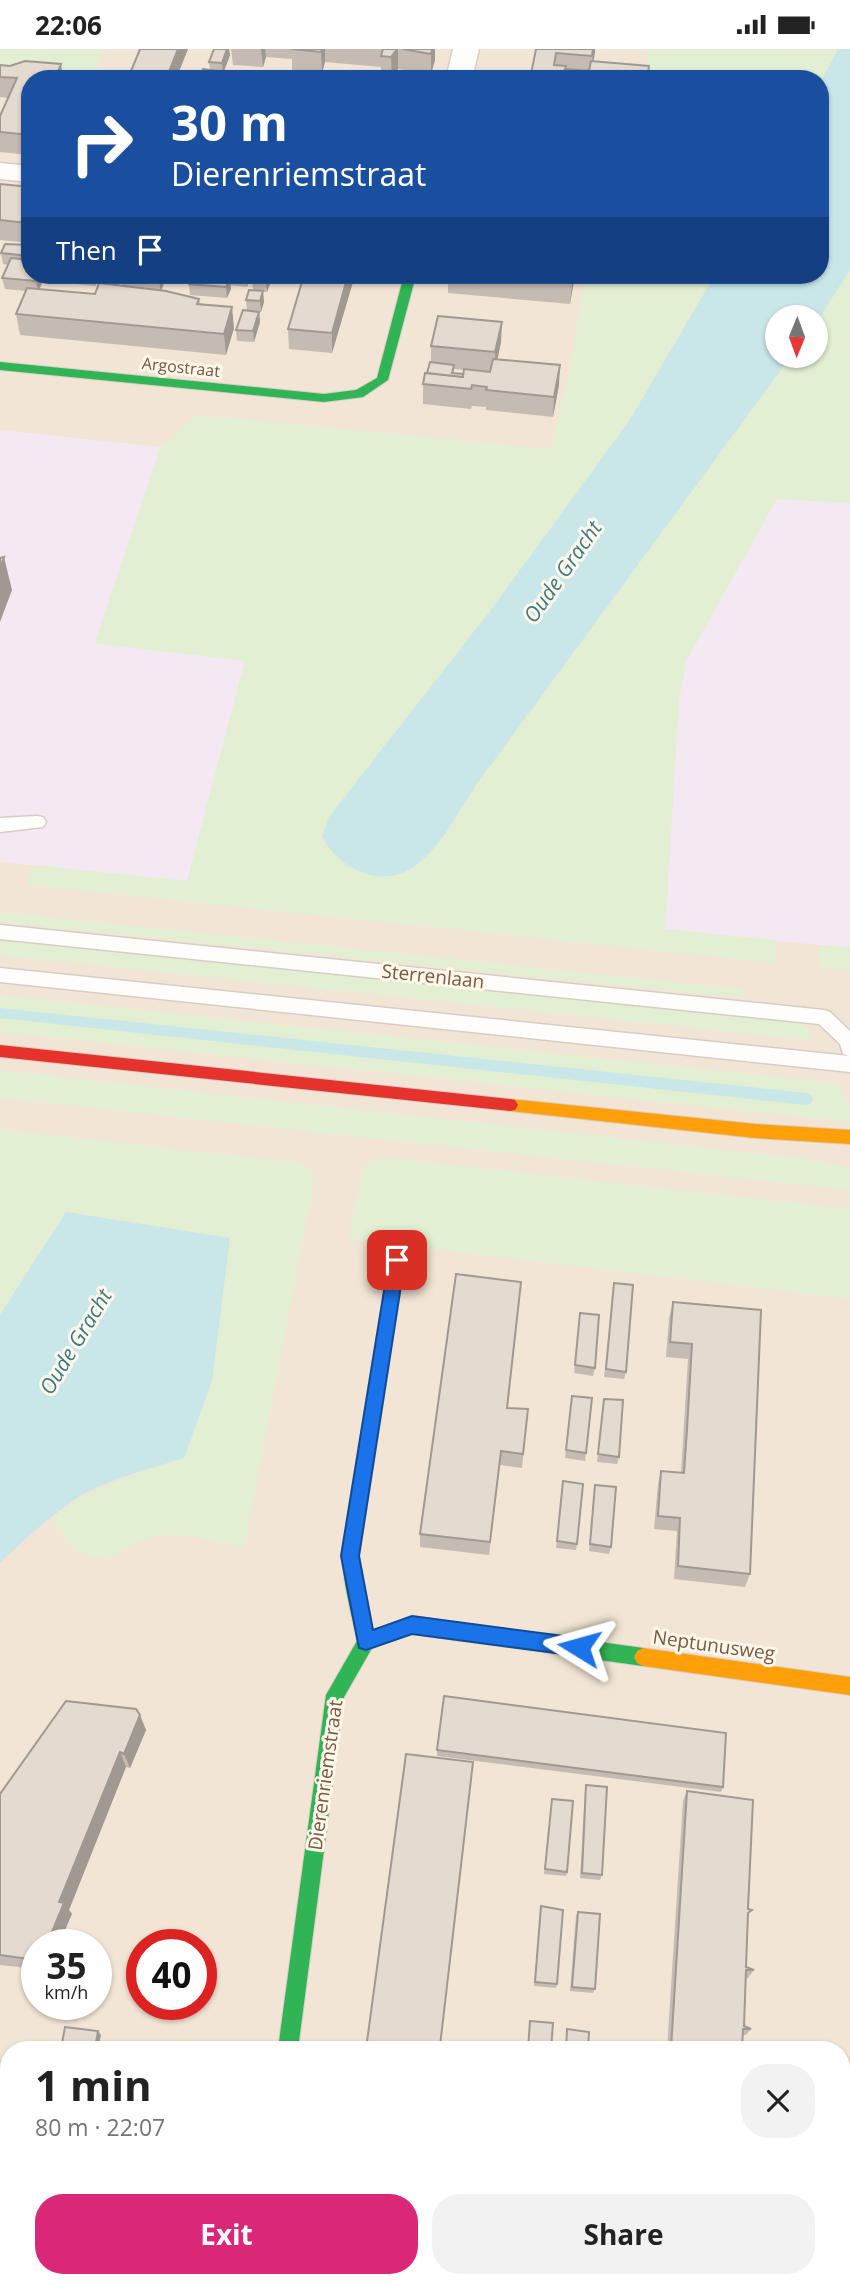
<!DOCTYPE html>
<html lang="en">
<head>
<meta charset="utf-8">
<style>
  body { margin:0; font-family:"Open Sans",sans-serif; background:#f2f2f2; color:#222; height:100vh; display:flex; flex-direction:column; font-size:26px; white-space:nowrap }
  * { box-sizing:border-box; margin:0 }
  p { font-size:23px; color:#767676 }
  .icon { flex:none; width:38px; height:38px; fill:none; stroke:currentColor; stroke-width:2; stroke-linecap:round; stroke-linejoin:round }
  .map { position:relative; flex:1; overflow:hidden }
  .sheet { position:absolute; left:0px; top:1992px; width:850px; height:247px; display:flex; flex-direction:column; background:#fff; border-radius:28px 28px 0 0; box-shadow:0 2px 5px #0004 }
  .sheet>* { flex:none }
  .guide { position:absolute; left:21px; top:21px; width:808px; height:214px; border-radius:28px; box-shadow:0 2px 5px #0004; background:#1a4fa0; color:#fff; overflow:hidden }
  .needle { width:46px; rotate:181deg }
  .controls { position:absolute; left:765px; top:256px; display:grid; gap:14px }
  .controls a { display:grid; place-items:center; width:63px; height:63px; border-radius:50%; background:#fff; box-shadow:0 2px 5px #0004; font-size:35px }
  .speed { position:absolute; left:21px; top:1880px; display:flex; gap:14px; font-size:35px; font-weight:700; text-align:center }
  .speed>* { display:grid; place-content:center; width:91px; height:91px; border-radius:50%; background:#fff; box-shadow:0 2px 5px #0004; line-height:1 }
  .speed small { font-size:18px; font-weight:400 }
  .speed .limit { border:10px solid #d22; background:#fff; color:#111 }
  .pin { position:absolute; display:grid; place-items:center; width:60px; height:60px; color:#fff; margin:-30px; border-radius:14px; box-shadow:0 4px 10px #0006 }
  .me { position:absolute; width:77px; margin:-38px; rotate:278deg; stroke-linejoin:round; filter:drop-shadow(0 0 5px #0008) }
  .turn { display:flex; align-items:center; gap:24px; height:147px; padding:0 35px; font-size:32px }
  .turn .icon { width:91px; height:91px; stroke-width:2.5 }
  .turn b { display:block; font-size:49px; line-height:60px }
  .then { display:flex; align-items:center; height:66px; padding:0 35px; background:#0003; gap:14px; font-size:26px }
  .round { display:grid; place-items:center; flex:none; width:74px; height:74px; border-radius:28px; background:#f2f2f2 }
  .head { display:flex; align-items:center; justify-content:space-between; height:119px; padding:0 35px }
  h1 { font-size:42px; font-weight:700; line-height:52px }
  .cta { display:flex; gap:14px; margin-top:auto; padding:14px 35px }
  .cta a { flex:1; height:80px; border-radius:28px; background:#db2777; color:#fff; font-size:28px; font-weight:700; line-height:80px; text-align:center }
  .cta a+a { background:#f2f2f2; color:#222 }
  .status { display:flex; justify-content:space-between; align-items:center; height:49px; padding:0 35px; background:#fff; direction:ltr }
  .status svg { height:19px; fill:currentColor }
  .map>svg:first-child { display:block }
  .residential { fill:#f2e5d5; fill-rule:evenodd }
  .education { fill:#f4e8f2 }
  .green { fill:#e3efd2 }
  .water { fill:#c9e6e9 }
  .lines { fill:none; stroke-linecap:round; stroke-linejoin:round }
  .stream { fill:#c9e6e9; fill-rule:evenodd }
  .lane-casing { stroke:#d6cec5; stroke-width:3 }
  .street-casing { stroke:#d6cec5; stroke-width:3 }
  .fast-casing { stroke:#d7cec5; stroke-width:2 }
  .slow-casing { stroke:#d7cec5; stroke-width:2 }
  .jam-casing { stroke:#d7cec5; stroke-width:2 }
  .lane { fill:#fefdfc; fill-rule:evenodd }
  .street { fill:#fefdfc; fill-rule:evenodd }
  .fast { fill:#30b455; fill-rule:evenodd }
  .slow { fill:#ff9f0a; fill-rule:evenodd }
  .jam { fill:#e5322d; fill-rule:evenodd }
  .wall { fill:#c5bbb3; fill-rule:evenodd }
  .shaded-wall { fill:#a09992 }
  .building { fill:#e5dad0; stroke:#a09992; stroke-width:2 }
  .route { fill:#1a73e8; stroke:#114b97; stroke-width:2 }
  .labels { text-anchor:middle; stroke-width:6; stroke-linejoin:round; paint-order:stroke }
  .far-street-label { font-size:16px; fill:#785946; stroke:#fff7ea }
  .street-label { font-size:19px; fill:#785946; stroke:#fff7ea }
  .water-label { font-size:21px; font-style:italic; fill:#3b7886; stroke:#fff7ea }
</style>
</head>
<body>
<div class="status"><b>22:06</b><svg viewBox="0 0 49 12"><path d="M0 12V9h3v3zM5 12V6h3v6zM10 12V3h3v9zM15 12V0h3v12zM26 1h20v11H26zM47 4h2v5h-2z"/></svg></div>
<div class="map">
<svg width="850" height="2238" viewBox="0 0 850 2238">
  <rect width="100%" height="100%" fill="#f8f2e8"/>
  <path class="residential" d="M0,0H850V2238H0ZM30,30H821V226H30ZM777,268H816V306H777ZM37,1895H96V1955H37ZM142,1895H201V1955H142ZM9,2000H842V2230H9Z"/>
  <g class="education">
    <polygon points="0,381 161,398 95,594 245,612 187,833 0,813"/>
    <polygon points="777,449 850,452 850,899 665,881 679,651 686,612"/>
  </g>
  <g class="green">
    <polygon points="0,0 104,0 91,30 30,30 0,34"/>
    <polygon points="649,0 838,0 821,32 821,30 645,30"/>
    <polygon points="850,221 850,454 777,450 686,612 679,651 665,880 775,891 775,914 27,836 33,816 187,832 245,612 95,594 161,398 196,366 551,400 573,303 585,226 715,226 629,372 490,562 329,768 433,801 476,736 792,306 816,306 816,274"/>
    <polygon points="0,863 743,940 743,949 0,873"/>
    <polygon points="0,891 799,973 808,978 810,988 808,991 0,906"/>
    <polygon points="820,896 850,899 850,921 819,918"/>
    <polygon points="0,946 837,1034 850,1058 850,1073 0,983"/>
    <polygon points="0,1021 798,1109 850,1118 850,1141 0,1049"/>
    <path d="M0,1080L300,1114L311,1122L314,1134L244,1499C196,1488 154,1473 112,1509C76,1508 68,1500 52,1469C91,1438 137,1424 184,1409L230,1189L67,1163L0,1266Z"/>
    <polygon points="381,1108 850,1160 850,1250 349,1190 362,1123 366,1116"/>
  </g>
  <g class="water">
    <path d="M838,0H850V221L816,274V268H777V306H792L476,736C450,775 420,846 361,823C343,815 331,805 322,787L329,768L490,562L629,372L715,226H821V32Z"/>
    <path d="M66,1163L230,1189L212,1332L184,1409C149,1420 106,1430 76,1450C49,1468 23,1491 0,1514V1266Z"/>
  </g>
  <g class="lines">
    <polygon class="stream" points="0,959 806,1044 811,1046 813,1050 811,1054 806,1056 0,969"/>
    <g class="lane-casing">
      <g id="lane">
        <polygon points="37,767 43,768 46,773 43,778 0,783 0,769"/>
        <polygon points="0,876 824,961 830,963 850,982 850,1023 0,933 0,919 849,1007 843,1005 840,995 819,975 0,890"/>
      </g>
    </g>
    <g class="street-casing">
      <g id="street">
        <polygon points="453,0 479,0 472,30 446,30"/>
        <polygon points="0,114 30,117 30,133 0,130"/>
        <polygon points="233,2230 285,2230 284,2238 232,2238"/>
      </g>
    </g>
    <g class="fast-casing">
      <g id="fast">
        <polygon points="404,226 416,226 388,331 363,348 324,353 0,321 0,313 324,345 356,341 377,329"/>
        <path d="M355,1468L361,1470L364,1476L359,1507L373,1582L412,1567L643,1599L649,1602L652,1608L649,1614L643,1617L412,1585L372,1599L344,1648L298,2000H278L326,1646L357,1592C350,1554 333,1507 349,1470Z"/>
      </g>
    </g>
    <g class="slow-casing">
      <g id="slow">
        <polygon points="510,1050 755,1075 850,1081 850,1095 755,1089 510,1062 505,1061 502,1056 505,1051"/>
        <polygon points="397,1204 403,1206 405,1211 364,1476 361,1482 355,1484 349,1482 346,1476 389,1211 391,1206"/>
        <polygon points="643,1599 850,1628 850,1646 643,1617 637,1614 634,1608 637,1602"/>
      </g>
    </g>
    <g class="jam-casing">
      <polygon id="jam" points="0,996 510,1050 515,1051 518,1056 515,1061 510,1062 0,1008"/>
    </g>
    <use href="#lane" class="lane"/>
    <use href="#street" class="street"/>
    <use href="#fast" class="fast"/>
    <use href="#slow" class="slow"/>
    <use href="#jam" class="jam"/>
  </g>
  <g class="wall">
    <polygon points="140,0 188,0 176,30 132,30 131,22"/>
    <polygon points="231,0 435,0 435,11 431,25 398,20 392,29 381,28 381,18 325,13 322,24 292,21 292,10 266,8 263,18 233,16"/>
    <polygon points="536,0 595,0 593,12 649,17 648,30 530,30"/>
    <polygon points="230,6 223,25 210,21 209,13"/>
    <polygon points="0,16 30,30 30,106 0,103 0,67 8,49 0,48"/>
    <polygon points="0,135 30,138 30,194 0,191"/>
    <polygon points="30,196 30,226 45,226 40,240 95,245 123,237 122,228 123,226 168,226 167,230 164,230 164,234 161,241 199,250 200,255 234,279 226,306 20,286 16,265 26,242 5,240 2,229 8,216 3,215 1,204"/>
    <polygon points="74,226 98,226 98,228 95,237 76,235"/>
    <polygon points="192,226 249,226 249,231 247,238 230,236 231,240 227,249 190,246 189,235"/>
    <polygon points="254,226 273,226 267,243 263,243 264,253 261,263 259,263 260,273 254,293 237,292 236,281 247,261 246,251 253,241 252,231"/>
    <polygon points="304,226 355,226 332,304 289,300 288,280"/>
    <polygon points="448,226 575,226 570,255 448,244"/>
    <path d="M501,293L497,310L559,336L553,368L486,361V358L472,357L471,360L423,355V335L431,314V297ZM454,320L464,321L463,325L454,324Z"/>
    <polygon points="614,1234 626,1323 624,1330 604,1328"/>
    <polygon points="673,1253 761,1261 750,1525 745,1538 674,1530 677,1482 654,1480 658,1435 661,1422 681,1424 688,1310 666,1308 669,1269"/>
    <polygon points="580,1264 595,1319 593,1327 574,1324"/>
    <polygon points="572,1347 586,1404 585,1412 565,1409"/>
    <polygon points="604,1350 619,1408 617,1415 597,1413"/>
    <polygon points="507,1359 528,1360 522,1419 500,1416 489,1506 420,1498 420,1485"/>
    <polygon points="563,1432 577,1495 576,1501 556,1499"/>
    <polygon points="595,1436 611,1498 609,1505 589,1502"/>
    <polygon points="140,1666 146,1681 130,1719 126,1718 69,1861 72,1865 37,1895 37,1920 0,1916 0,1745"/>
    <polygon points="437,1701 723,1738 721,1743 437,1707"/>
    <polygon points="586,1736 602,1826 600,1831 580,1829 585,1741"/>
    <polygon points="687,1742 748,1866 746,1918 754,1921 748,1929 746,1929 744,1977 751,1980 746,1986 743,1986 742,2000 667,2000 683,1752"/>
    <polygon points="552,1750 567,1823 566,1827 544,1825"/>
    <polygon points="541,1857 557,1935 556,1939 534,1937"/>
    <polygon points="578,1863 595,1940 593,1944 570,1942 576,1867"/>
    <polygon points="0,2073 9,2074 9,2168 0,2166"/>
  </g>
  <g class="shaded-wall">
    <polygon points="178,0 188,0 176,30 169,30 168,25"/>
    <polygon points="227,0 229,0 230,6 223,25 222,14"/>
    <polygon points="261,0 265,0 266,8 263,18"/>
    <polygon points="322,0 325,0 325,13 322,24 321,3"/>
    <polygon points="398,0 398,20 392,29 391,8"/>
    <polygon points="432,0 435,0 435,11 431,25 431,5"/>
    <polygon points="593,0 595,0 595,4 591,27"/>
    <polygon points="61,15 63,30 55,30"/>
    <polygon points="29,168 30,172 30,190 27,174"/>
    <polygon points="39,226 45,226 38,243 36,232"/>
    <polygon points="93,226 98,226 98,228 95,237"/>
    <polygon points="162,226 163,226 164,234 161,243 159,232"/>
    <polygon points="247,226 249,226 249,231 247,238"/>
    <polygon points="268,226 273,226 267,243 266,232"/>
    <polygon points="348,226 355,226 332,304 332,284"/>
    <polygon points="573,226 575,226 570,255 572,234"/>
    <polygon points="230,229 231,240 227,249 226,238"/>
    <polygon points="263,242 264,253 261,263 260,252"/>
    <polygon points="232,258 234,279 226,306 224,285"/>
    <polygon points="259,263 260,273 254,293 253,282"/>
    <polygon points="502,273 501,293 495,323 495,303"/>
    <polygon points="560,316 559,336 553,368 554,348"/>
    <polygon points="4,508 12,541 0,573 0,520"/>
    <polygon points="140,1666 146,1681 130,1719 124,1705"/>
    <polygon points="120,1703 126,1718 69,1861 72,1865 59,1895 47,1895 59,1853"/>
    <polygon points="98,1982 101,1986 98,2000 95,2000"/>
    <polygon points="7,2154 9,2155 9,2167 4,2164"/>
  </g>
  <g class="building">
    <polygon points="140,0 178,0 168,25 131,22"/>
    <polygon points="214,0 227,0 222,14 209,13"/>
    <polygon points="291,0 322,0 321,3"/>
    <polygon points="383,0 397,0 391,8 381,7"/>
    <polygon points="403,0 432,0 431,5"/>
    <polygon points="536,0 593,0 592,7 556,4 554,16 566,17 565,20 589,22 591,12 649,17 647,30 530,30"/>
    <polygon points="25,12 61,15 55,30 30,30 30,86 0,83 0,67 17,29 0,28 0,16 10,17"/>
    <polygon points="203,20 218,22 215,30 200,30"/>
    <polygon points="224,25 255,28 254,30 223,30"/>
    <polygon points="0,135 30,138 30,168 27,174 0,171"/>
    <polygon points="5,195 30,196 30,207 1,204"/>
    <polygon points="11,209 30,211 30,226 39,226 36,232 2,229"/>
    <polygon points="123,226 162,226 159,232 122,228"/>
    <polygon points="192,226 230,229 226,238 189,235"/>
    <polygon points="254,226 268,226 266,232 252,231"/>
    <polygon points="304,226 348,226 332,284 288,280"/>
    <polygon points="477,226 573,226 572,234"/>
    <polygon points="99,234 166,242 199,250 197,255 232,258 224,285 16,265 27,239 95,245"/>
    <polygon points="249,241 263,242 260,252 246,251"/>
    <polygon points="243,261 259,263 253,282 236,281"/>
    <polygon points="438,267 502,273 495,303 431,297"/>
    <polygon points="493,310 560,316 554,348 486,341 487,338 472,336 471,340 423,335 425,324 463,328 464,320 490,323"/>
    <polygon points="430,313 454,316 452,324 463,325 463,328 427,324"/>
    <polygon points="4,508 0,520 0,509"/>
    <polygon points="456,1225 521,1233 507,1359 528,1360 523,1405 501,1402 490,1493 420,1485"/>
    <polygon points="614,1234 633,1236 626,1323 606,1320"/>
    <polygon points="673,1253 761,1261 750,1525 678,1517 680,1469 658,1467 661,1422 684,1424 687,1380 692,1295 670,1293"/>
    <polygon points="580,1264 599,1266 595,1319 575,1316"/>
    <polygon points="572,1347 592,1349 586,1404 566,1401"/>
    <polygon points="604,1350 623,1351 619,1408 598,1405"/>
    <polygon points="563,1432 583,1435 577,1495 557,1492"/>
    <polygon points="595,1436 616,1438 611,1498 590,1495"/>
    <polygon points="444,1647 726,1684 723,1738 437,1701"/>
    <polygon points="66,1652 136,1660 140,1666 124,1705 120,1703 59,1853 64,1854 47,1895 37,1895 37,1911 0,1906 0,1745"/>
    <polygon points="406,1705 473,1713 440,1997 463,2000 366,2000"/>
    <polygon points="586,1736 607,1738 602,1826 582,1824"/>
    <polygon points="687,1742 753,1751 748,1860 752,1861 748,1864 746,1918 754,1921 746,1921 744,1977 751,1980 743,1980 742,2000 671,2000"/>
    <polygon points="552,1750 573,1752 567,1823 545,1820"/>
    <polygon points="541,1857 563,1861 557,1935 535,1933"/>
    <polygon points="578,1863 600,1865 595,1940 572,1938"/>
    <polygon points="530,1972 553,1974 551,2000 528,2000"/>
    <polygon points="65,1978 98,1982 95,2000 61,2000"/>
    <polygon points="567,1980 589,1983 588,2000 566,2000"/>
    <polygon points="0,2073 9,2074 9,2154 7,2154 4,2164 0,2164"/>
    <polygon points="456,2230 470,2230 516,2236 516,2238 456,2238"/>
  </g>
  <polygon class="route" points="397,1204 405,1211 359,1507 373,1581 412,1567 579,1589 586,1592 588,1598 586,1604 579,1607 412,1585 366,1601 359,1599 341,1507 389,1211"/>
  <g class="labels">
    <g class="far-street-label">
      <text transform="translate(181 318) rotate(6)" y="6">Argostraat</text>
    </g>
    <g class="street-label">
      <text transform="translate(433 927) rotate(6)" y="7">Sterrenlaan</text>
      <text transform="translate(714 1596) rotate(8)" y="7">Neptunusweg</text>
      <text transform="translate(325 1726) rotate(-82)" y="7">Dierenriemstraat</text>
    </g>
    <g class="water-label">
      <text transform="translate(563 523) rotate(-55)" y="7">Oude Gracht</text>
      <text transform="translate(76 1293) rotate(-59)" y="7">Oude Gracht</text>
    </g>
  </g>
</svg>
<div class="controls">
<a><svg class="needle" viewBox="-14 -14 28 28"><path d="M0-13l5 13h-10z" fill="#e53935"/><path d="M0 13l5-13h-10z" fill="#767676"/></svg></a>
</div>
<div class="speed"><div>35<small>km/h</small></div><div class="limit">40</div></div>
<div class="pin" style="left:397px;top:1211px;background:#d93025"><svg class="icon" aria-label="arrive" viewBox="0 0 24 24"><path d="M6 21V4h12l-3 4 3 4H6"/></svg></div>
<svg class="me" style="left:579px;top:1598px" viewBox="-20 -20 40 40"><path d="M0-17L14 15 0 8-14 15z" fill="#1a73e8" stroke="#fff" stroke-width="4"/></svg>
<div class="guide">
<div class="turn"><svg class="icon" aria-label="right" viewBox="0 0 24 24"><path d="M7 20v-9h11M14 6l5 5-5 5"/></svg><div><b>30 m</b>Dierenriemstraat</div></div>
<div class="then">Then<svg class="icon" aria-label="arrive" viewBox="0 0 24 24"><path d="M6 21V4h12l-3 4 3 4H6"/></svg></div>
</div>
<section class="sheet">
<div class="head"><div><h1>1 min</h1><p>80 m · 22:07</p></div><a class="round"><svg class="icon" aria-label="close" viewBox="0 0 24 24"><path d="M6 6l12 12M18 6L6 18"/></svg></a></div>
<div class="cta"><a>Exit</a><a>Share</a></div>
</section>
</div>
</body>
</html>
